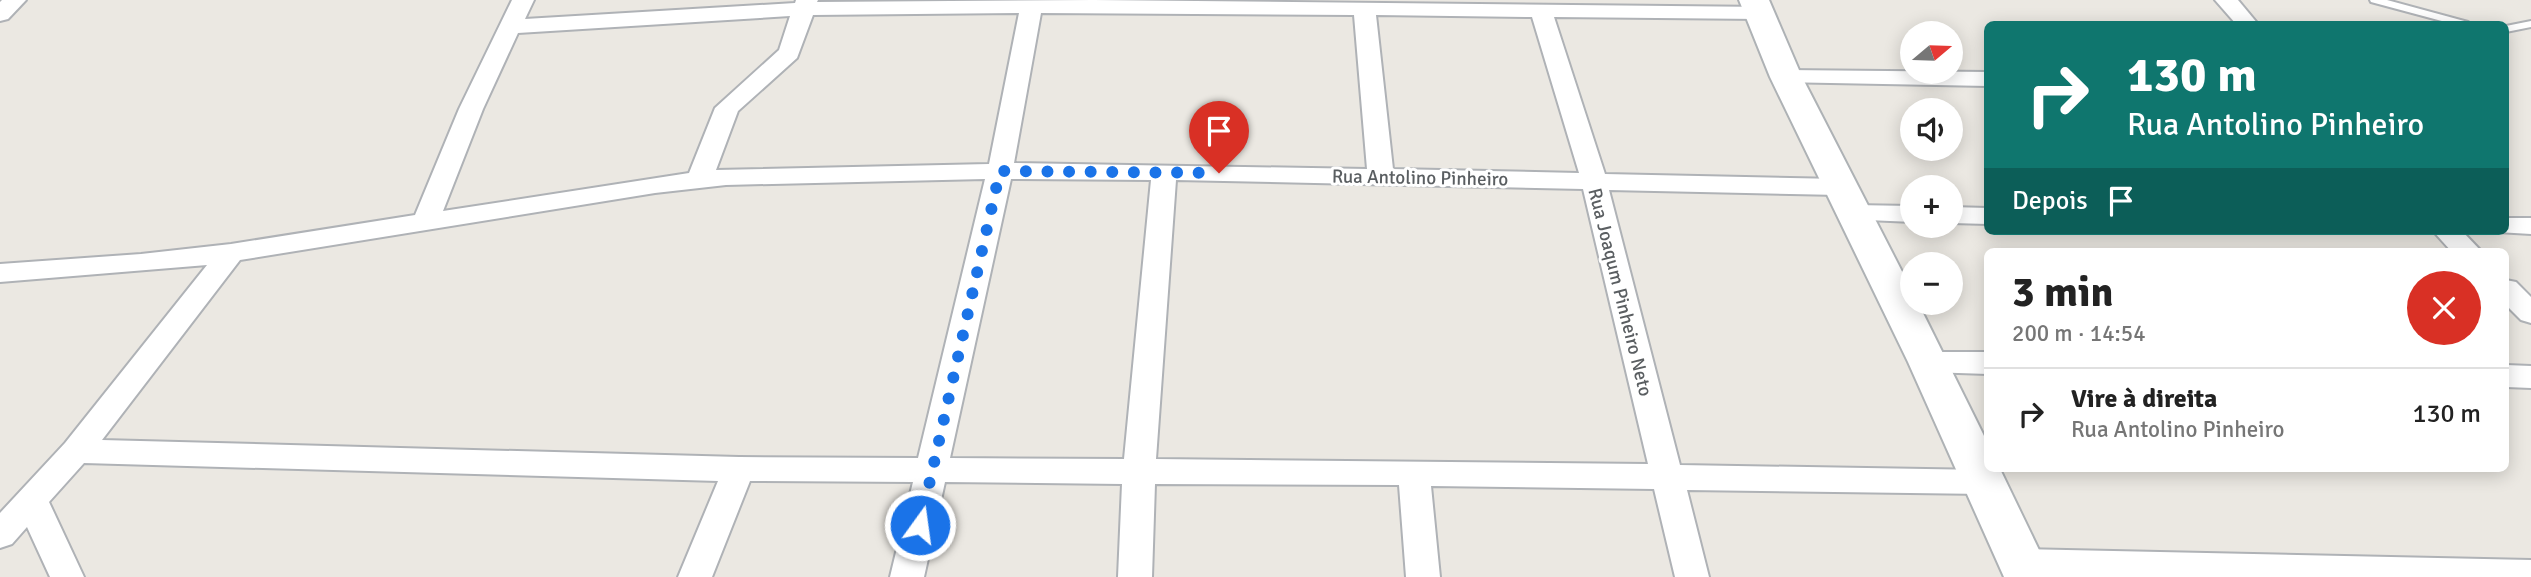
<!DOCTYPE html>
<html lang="pt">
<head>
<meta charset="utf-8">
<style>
  body { margin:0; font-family:Signika,sans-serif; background:#f2f2f2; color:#222; height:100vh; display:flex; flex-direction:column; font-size:26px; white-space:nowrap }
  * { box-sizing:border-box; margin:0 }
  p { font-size:23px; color:#767676 }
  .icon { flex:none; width:38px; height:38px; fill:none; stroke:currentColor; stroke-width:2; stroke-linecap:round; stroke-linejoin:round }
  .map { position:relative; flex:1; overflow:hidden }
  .panel { position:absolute; left:1984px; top:248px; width:525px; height:224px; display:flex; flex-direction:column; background:#fff; border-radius:10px; box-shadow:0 4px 18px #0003 }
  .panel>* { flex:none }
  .top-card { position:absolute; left:1984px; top:21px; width:525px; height:214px; border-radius:10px; box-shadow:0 4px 18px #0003; background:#0f766e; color:#fff; overflow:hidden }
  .needle { width:46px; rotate:71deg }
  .fabs { position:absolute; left:1900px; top:21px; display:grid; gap:14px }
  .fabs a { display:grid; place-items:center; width:63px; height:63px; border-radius:50%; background:#fff; box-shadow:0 4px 18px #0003; font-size:35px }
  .pin { position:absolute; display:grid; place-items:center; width:60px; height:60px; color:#fff; margin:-72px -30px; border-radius:50% 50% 50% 0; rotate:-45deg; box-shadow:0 0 7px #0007 }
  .pin .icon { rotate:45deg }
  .me { position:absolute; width:77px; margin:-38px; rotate:14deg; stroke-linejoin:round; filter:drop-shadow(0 0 5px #0008) }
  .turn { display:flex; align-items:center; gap:24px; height:147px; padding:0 28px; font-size:32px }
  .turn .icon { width:91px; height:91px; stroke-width:2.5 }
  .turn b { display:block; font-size:49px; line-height:60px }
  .then { display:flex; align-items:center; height:66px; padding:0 28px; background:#0003; gap:14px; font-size:26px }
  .round { display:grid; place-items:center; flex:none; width:74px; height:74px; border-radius:37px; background:#f2f2f2 }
  .headline { display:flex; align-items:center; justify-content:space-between; height:119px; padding:0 28px }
  h1 { font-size:42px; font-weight:800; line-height:52px }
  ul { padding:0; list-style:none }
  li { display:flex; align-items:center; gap:21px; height:91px; padding:0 28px; border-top:2px solid #e0e0e0 }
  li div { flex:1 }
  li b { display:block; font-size:26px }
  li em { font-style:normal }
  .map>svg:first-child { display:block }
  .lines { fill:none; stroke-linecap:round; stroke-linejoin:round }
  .service-casing { stroke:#afb2b6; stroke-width:4 }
  .minor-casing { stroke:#afb2b6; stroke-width:4 }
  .secondary-casing { stroke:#aeb2b5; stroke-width:4 }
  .service { fill:#fff; fill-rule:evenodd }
  .minor { fill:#fff; fill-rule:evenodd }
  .secondary { fill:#fff; fill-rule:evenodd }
  .route { stroke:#1a73e8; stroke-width:12; stroke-dasharray:0 21.6 }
  .labels { text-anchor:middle; stroke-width:6; stroke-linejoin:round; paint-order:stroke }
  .street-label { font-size:19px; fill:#5a5e61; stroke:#fff }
</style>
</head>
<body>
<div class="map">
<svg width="2531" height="577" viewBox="0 0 2531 577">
  <rect width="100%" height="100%" fill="#ebe8e2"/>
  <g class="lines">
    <g class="service-casing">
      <g id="service">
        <polygon points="2370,0 2387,0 2468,22 2470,24 2453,24 2371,2"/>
        <polygon points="2531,21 2531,27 2506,32 2506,26"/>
      </g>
    </g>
    <g class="minor-casing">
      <g id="minor">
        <polygon points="2,0 26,0 8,19 0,21 0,2"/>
        <path d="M512,0H534L525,19L795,3L796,0H818L817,2L1093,0L1768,7L1771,12L1768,17L1760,19L1554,17L1605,174L1839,179L1848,181L1852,187L1848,193L1839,195L1609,190L1680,465L1985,470L1996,473L2001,482L1996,491L1985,494L1687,490L1709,577H1675L1654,489L1431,486L1440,577H1406L1399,485L1155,484L1152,577H1118L1122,484L945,482L924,577H890L913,482L750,481L712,577H678L718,481L84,463L49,502L84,577H50L27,527L12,544L0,548V513L65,443L207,265L0,282V264L141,254L231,244L415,215L459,109ZM1019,13L989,164L716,170L738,111L797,58L813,15ZM1041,13L1354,15L1367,169L1014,163ZM1376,15L1532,17L1579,173L1393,169ZM790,16L779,50L715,108L689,173L443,211L483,109L518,33ZM985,179L918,458L739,457L102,440L240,260L655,193L726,185ZM1011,179L1151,180L1124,459L950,458ZM1176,180L1583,189L1648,464L1156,459Z"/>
        <polygon points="2215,0 2238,0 2258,24 2236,24"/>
        <polygon points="1786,70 1988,72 1988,86 1778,82 1774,77 1778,72"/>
        <polygon points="1853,205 1913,206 1913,222 1844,219 1840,213 1844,207"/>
        <polygon points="1951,207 1988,208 1988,224 1951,223"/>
        <polygon points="2506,218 2531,218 2531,234 2497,232 2506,231"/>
        <polygon points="2433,231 2462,231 2482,252 2452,252"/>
        <polygon points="2506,280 2516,282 2531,297 2531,323 2521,320 2506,305"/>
        <polygon points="1928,352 1988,352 1988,374 1928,372 1918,369 1913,362 1918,355"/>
        <polygon points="2506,365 2531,366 2531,388 2506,387"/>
        <polygon points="2021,549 2531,560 2531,577 2021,577 2009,573 2004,563 2009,553"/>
      </g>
    </g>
    <g class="secondary-casing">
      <polygon id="secondary" points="1739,0 1769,0 1802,77 1913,293 1913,303 1918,303 1988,444 1988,469 2000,469 2052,577 2004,577 1908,362 1770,77"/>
    </g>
    <use href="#service" class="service"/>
    <use href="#minor" class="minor"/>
    <use href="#secondary" class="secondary"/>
  </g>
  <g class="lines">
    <polyline class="route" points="920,525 1000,171 1219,173"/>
  </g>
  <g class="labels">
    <g class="street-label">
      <text transform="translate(1420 177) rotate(1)" y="7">Rua Antolino Pinheiro</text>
      <text transform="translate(1621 292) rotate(76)" y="7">Rua Joaqum Pinheiro Neto</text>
    </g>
  </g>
</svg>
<div class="fabs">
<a><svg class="needle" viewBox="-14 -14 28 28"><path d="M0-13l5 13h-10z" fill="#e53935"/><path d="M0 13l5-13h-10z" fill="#767676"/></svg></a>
<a><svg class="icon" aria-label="sound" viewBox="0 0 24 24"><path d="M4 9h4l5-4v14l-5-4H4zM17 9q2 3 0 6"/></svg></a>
<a>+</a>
<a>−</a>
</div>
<div class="pin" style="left:1219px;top:173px;background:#d93025"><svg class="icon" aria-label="arrive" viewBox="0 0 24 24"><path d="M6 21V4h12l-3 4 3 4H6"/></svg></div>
<svg class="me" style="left:920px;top:525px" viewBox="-20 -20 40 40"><circle r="17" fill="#1a73e8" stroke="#fff" stroke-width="3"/><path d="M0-11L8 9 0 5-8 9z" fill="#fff"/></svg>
<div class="top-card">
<div class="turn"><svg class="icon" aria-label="right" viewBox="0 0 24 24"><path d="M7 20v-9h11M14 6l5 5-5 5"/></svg><div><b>130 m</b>Rua Antolino Pinheiro</div></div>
<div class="then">Depois<svg class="icon" aria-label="arrive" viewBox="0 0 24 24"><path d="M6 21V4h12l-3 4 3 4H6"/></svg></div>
</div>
<section class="panel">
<div class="headline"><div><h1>3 min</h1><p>200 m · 14:54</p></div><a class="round" style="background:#d93025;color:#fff"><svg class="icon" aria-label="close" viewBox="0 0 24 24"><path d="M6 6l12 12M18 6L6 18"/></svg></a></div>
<ul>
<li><svg class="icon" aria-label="right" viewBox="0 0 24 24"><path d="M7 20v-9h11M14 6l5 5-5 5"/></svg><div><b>Vire à direita</b><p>Rua Antolino Pinheiro</p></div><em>130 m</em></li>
</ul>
</section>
</div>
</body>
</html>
